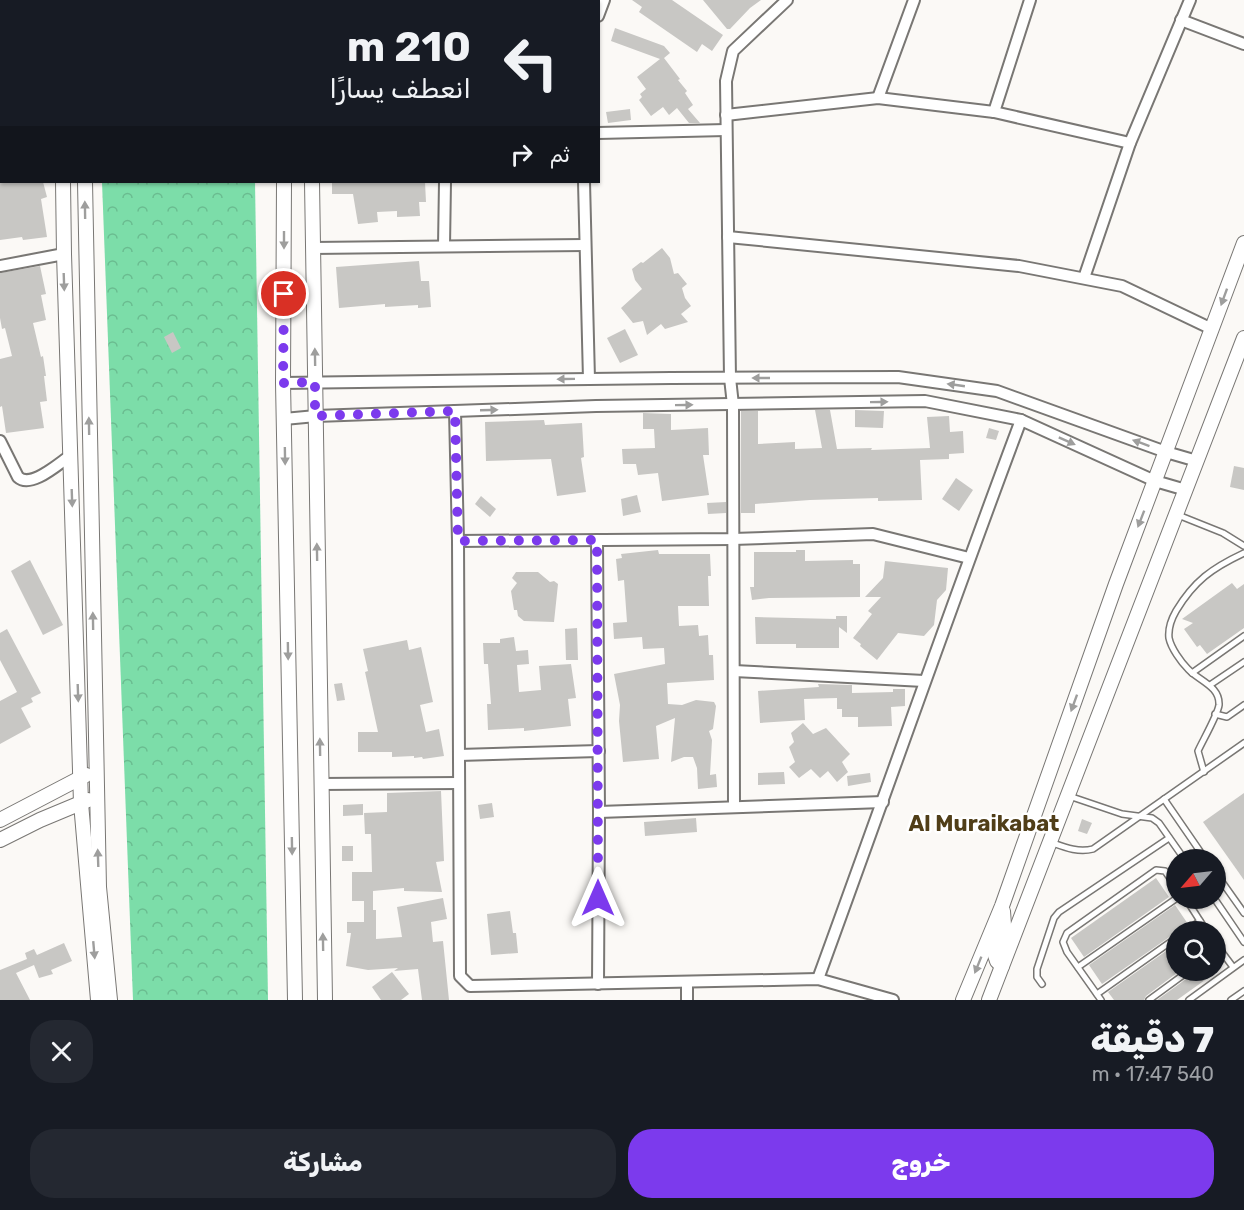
<!DOCTYPE html>
<html lang="ar">
<head>
<meta charset="utf-8">
<style>
  body { margin:0; font-family:Rubik,"Noto Sans Arabic",sans-serif; background:#242831; color:#f1f3f6; direction:rtl; height:100vh; display:flex; flex-direction:column; font-size:22px; white-space:nowrap }
  * { box-sizing:border-box; margin:0 }
  p { font-size:20px; color:#9ea1a6 }
  .icon { flex:none; width:33px; height:33px; fill:none; stroke:currentColor; stroke-width:2; stroke-linecap:round; stroke-linejoin:round }
  .map { position:relative; height:1000px; overflow:hidden; direction:ltr }
  .details { display:flex; flex-direction:column; background:#171b24; flex:1 }
  .details>* { flex:none }
  .top-card { position:absolute; left:0px; top:0px; width:600px; height:183px; box-shadow:0 2px 4px #0004; direction:rtl; background:#171b24; color:#f1f3f6; overflow:hidden }
  .needle { width:39px; rotate:242deg }
  .buttons { position:absolute; left:1166px; top:849px; display:grid; gap:12px }
  .buttons a { display:grid; place-items:center; width:60px; height:60px; border-radius:50%; background:#171b24; box-shadow:0 2px 4px #0004; font-size:30px }
  .pin { position:absolute; display:grid; place-items:center; width:51px; height:51px; color:#fff; margin:-26px; border:3px solid #fff; border-radius:50%; box-shadow:0 2px 6px #0007 }
  .me { position:absolute; width:66px; margin:-33px; rotate:0deg; stroke-linejoin:round; filter:drop-shadow(0 0 4px #0008) }
  .turn { display:flex; align-items:center; gap:21px; height:126px; padding:0 30px; font-size:27px }
  .turn .icon { width:78px; height:78px; stroke-width:2.5 }
  .turn b { display:block; font-size:42px; line-height:51px }
  .then { display:flex; align-items:center; height:57px; padding:0 30px; background:#0003; gap:12px; font-size:22px }
  .round { display:grid; place-items:center; flex:none; width:63px; height:63px; border-radius:24px; background:#242831 }
  .overview { display:flex; align-items:center; justify-content:space-between; height:102px; padding:0 30px }
  h1 { font-size:36px; font-weight:800; line-height:45px }
  .action { display:flex; gap:12px; margin-top:auto; padding:12px 30px }
  .action a { flex:1; height:69px; border-radius:24px; background:#7c3aed; color:#fff; font-size:24px; font-weight:800; line-height:69px; text-align:center }
  .action a+a { background:#242831; color:#f1f3f6 }
  .map>svg:first-child { display:block }
  .park { fill:url(#park-crowns) }
  .building { fill:#c8c7c4 }
  .lines { fill:none; stroke-linecap:round; stroke-linejoin:round }
  .service-casing { stroke:#797774; stroke-width:8 }
  .minor-casing { stroke:#797774; stroke-width:14 }
  .tertiary-casing { stroke:#797774; stroke-width:16 }
  .service { stroke:#fff; stroke-width:5 }
  .minor { stroke:#fff; stroke-width:10 }
  .tertiary { stroke:#fff; stroke-width:14 }
  .oneway { fill:#9e9e9d }
  .route { stroke:#7c3aed; stroke-width:10; stroke-dasharray:0 18 }
  .labels { text-anchor:middle; stroke-width:5; stroke-linejoin:round; paint-order:stroke }
  .neighbourhood-label { font-size:22px; font-weight:bold; fill:#503e18; stroke:#fff }
</style>
</head>
<body>
<div class="map">
<svg width="1244" height="1000" viewBox="0 0 1244 1000">
  <defs>
    <pattern id="park-crowns" width="20" height="18" patternUnits="userSpaceOnUse" patternTransform="scale(1.5)"><rect width="20" height="18" fill="#7cdda9"/><path d="M2 6a3 3 0 1 1 6 0M12 15a3 3 0 1 1 6 0" fill="none" stroke="#6abc90"/></pattern>
  </defs>
  <rect width="100%" height="100%" fill="#fbf9f6"/>
  <g class="park">
    <polygon points="95,0 225,0 225,1 95,2"/>
    <polygon points="102,182 255,182 268,1000 133,1000"/>
  </g>
  <g class="building">
    <polygon points="632,0 672,0 723,35 712,51 702,44 697,52 639,12 642,7"/>
    <polygon points="703,0 761,0 750,8 730,29 727,29"/>
    <polygon points="615,28 664,46 670,53 664,58 680,79 678,80 687,91 685,93 693,105 688,109 700,123 689,123 677,108 669,115 663,107 651,116 639,100 642,97 640,94 646,89 637,77 660,59 611,41"/>
    <polygon points="630,109 631,120 608,123 606,112"/>
    <polygon points="0,182 43,182 47,197 41,199 47,237 23,240 22,237 0,240"/>
    <polygon points="332,182 425,182 426,202 419,202 420,216 397,217 397,211 377,212 378,222 358,224 353,194 332,194"/>
    <polygon points="662,248 670,258 674,274 678,273 687,284 682,288 685,298 691,306 681,314 688,322 665,329 661,324 647,335 643,321 633,323 621,308 642,289 635,280 632,269 641,262 643,263"/>
    <polygon points="419,261 421,281 429,281 431,307 418,308 418,305 385,307 385,304 339,308 336,267"/>
    <polygon points="40,266 46,294 41,295 46,320 33,323 41,357 43,356 46,376 44,376 47,401 40,402 44,428 6,433 2,406 0,407 0,359 12,356 5,328 2,329 0,318 0,273"/>
    <polygon points="625,329 638,355 620,363 607,338"/>
    <polygon points="173,332 181,348 172,353 164,337"/>
    <polygon points="815,410 830,410 837,449 872,448 871,450 930,448 927,417 949,416 950,432 963,431 964,453 949,454 949,459 920,460 922,500 878,501 878,498 810,500 755,504 755,513 741,513 741,411 758,411 758,444 795,442 795,449 822,448"/>
    <polygon points="855,410 884,411 883,428 855,427"/>
    <polygon points="643,413 671,414 671,430 708,428 709,455 703,455 709,495 662,501 658,473 638,475 636,464 623,464 622,449 655,448 654,429 643,429"/>
    <polygon points="544,420 545,425 582,423 584,457 581,458 586,492 557,496 551,459 486,461 485,422"/>
    <polygon points="989,428 999,431 996,440 986,438"/>
    <polygon points="1234,466 1244,468 1244,490 1230,487"/>
    <polygon points="956,478 973,490 959,511 942,499"/>
    <polygon points="637,495 641,512 623,516 621,499"/>
    <polygon points="481,496 496,509 490,517 475,504"/>
    <polygon points="726,502 726,513 708,514 707,503"/>
    <polygon points="658,550 659,554 710,554 711,576 708,576 709,606 678,606 679,626 698,625 699,636 708,635 709,655 713,655 714,680 667,683 668,704 682,705 696,700 714,702 716,706 713,729 709,731 712,740 710,775 716,774 717,787 698,789 697,768 693,757 684,757 671,762 675,718 656,726 659,759 623,762 619,721 620,705 614,674 665,664 664,648 643,649 642,637 614,639 613,623 627,622 624,580 618,581 616,559 622,558 621,554"/>
    <polygon points="796,550 805,550 805,561 853,560 853,564 860,564 860,597 769,598 752,600 750,587 754,587 754,552 796,552"/>
    <polygon points="30,560 63,625 43,635 11,571"/>
    <polygon points="885,561 948,568 946,590 937,600 934,625 924,636 898,633 877,660 860,646 861,644 853,638 872,614 868,611 881,597 865,597 883,578"/>
    <polygon points="516,572 538,572 550,582 554,581 558,584 554,622 524,621 518,616 517,610 514,610 511,591 517,583 512,578"/>
    <polygon points="1232,583 1237,589 1244,584 1244,628 1207,654 1200,645 1197,647 1184,629 1193,623 1182,619"/>
    <polygon points="836,616 847,616 847,633 839,627 839,648 796,648 796,644 756,644 755,617 836,619"/>
    <polygon points="577,628 578,660 566,660 565,629"/>
    <polygon points="7,629 41,693 31,698 33,702 21,708 31,727 0,744 0,701 17,692 0,660 0,633"/>
    <polygon points="514,637 516,651 528,650 529,664 517,665 519,692 541,690 539,666 571,664 576,698 568,699 571,726 524,731 524,728 488,730 487,704 491,704 488,664 484,664 483,643 500,643 500,639"/>
    <polygon points="407,640 409,650 421,647 433,702 420,705 426,732 439,729 444,756 423,759 422,757 414,758 414,756 392,757 392,752 358,752 358,732 378,732 365,672 368,671 363,649"/>
    <polygon points="342,683 345,700 337,701 334,684"/>
    <polygon points="818,684 852,685 852,693 893,692 893,689 905,689 905,706 891,707 892,726 858,727 858,717 842,717 842,709 837,709 837,698 804,699 805,720 760,723 758,691 819,687"/>
    <polygon points="803,723 813,734 826,728 850,754 842,762 848,772 837,782 828,771 820,778 811,769 799,778 789,767 795,762 789,747 794,742 791,733"/>
    <polygon points="784,772 785,784 758,785 758,773"/>
    <polygon points="870,773 871,782 848,786 847,776"/>
    <polygon points="441,791 444,861 436,862 442,892 404,891 404,888 373,891 373,910 376,910 376,939 402,937 397,907 443,898 447,919 431,922 433,942 443,941 449,1000 422,1000 418,969 394,971 398,968 368,970 346,966 351,933 347,933 347,922 364,922 364,901 352,901 352,872 372,872 371,834 365,834 364,813 387,812 387,793"/>
    <polygon points="1244,793 1244,880 1203,822"/>
    <polygon points="492,803 494,817 480,819 478,805"/>
    <polygon points="363,804 363,815 343,816 343,805"/>
    <polygon points="696,818 697,832 645,836 644,822"/>
    <polygon points="1082,819 1092,823 1087,834 1078,831"/>
    <rect x="342" y="846" width="11" height="15"/>
    <polygon points="1156,878 1169,897 1084,957 1071,938"/>
    <polygon points="1175,905 1188,924 1102,984 1089,965"/>
    <polygon points="510,911 513,933 516,933 518,953 491,955 487,914"/>
    <polygon points="64,943 72,961 51,970 53,974 39,978 34,965 16,973 30,1000 0,1000 0,970 27,959 25,953 34,949 37,955"/>
    <polygon points="1176,944 1176,970 1181,970 1146,996 1144,1000 1114,1000 1108,992"/>
    <polygon points="1195,970 1219,970 1177,1000 1157,1000 1193,974"/>
    <polygon points="392,972 409,994 401,1000 381,1000 372,987"/>
  </g>
  <g class="lines">
    <g class="service-casing">
      <g id="service">
        <polyline points="1178,515 1223,533 1244,546"/>
        <polyline points="1192,673 1244,636"/>
        <polyline points="1210,685 1244,662"/>
        <polyline points="1215,714 1227,717 1244,705"/>
        <path d="M1204,772L1198,751C1202,742 1218,714 1219,705C1220,686 1199,681 1188,669C1181,662 1171,648 1169,638C1168,629 1172,618 1176,611C1194,581 1212,568 1244,553"/>
        <polyline points="1069,796 1122,814 1152,818 1159,823 1185,860"/>
        <polyline points="1164,799 1206,860"/>
        <path d="M1050,842C1064,847 1078,853 1093,849L1244,743"/>
        <polyline points="1215,872 1244,913"/>
        <polyline points="1214,898 1244,942"/>
        <polyline points="1188,902 1207,932"/>
        <polyline points="1185,932 1200,921"/>
        <polyline points="1215,943 1233,967"/>
        <polyline points="1078,967 1177,898"/>
        <polyline points="1042,984 1037,977 1037,969 1054,918 1059,912 1169,838"/>
        <polyline points="1097,994 1176,938"/>
        <polyline points="1101,1000 1067,952 1063,942 1067,933 1156,870 1165,871 1176,887"/>
        <polyline points="1149,1000 1190,970"/>
        <polyline points="1189,1000 1244,960"/>
        <polyline points="1231,1000 1244,991"/>
      </g>
    </g>
    <g class="minor-casing">
      <g id="minor">
        <polyline points="40,0 81,0"/>
        <polyline points="412,0 418,2"/>
        <polyline points="454,2 454,0"/>
        <polyline points="598,16 604,0"/>
        <polyline points="1181,20 1244,44"/>
        <polyline points="878,98 914,0"/>
        <polyline points="994,112 1030,0"/>
        <polyline points="726,115 878,98 994,112 1130,143"/>
        <polyline points="598,133 726,130"/>
        <polyline points="584,182 589,379"/>
        <polyline points="728,237 1019,266 1122,286 1212,329"/>
        <polyline points="444,246 445,182"/>
        <polyline points="313,248 585,245"/>
        <polyline points="0,266 64,254"/>
        <polyline points="1084,278 1130,143 1190,0"/>
        <polyline points="283,383 671,378 898,377 997,391 1166,452 1197,461"/>
        <polyline points="455,411 458,541 460,976 470,986 818,979 893,1000"/>
        <polyline points="284,419 316,416 596,406 925,401 1021,420 1155,481 1186,490"/>
        <path d="M0,441L18,477C31,489 58,464 70,456"/>
        <polyline points="597,540 599,812 598,984"/>
        <polyline points="458,541 733,539 873,534 969,558"/>
        <polyline points="734,671 924,681"/>
        <polyline points="459,755 599,751"/>
        <polyline points="321,784 459,783"/>
        <polyline points="734,806 733,405 730,378 726,81 733,51 787,0"/>
        <polyline points="599,812 883,802"/>
        <path d="M818,979C886,793 951,606 1021,420"/>
        <polyline points="687,1000 687,982"/>
      </g>
    </g>
    <g class="tertiary-casing">
      <g id="tertiary">
        <polyline points="58,0 58,2"/>
        <polyline points="81,0 81,2"/>
        <polyline points="285,2 285,0"/>
        <polyline points="311,2 311,0"/>
        <polyline points="0,129 2,128"/>
        <polyline points="0,148 2,147"/>
        <polyline points="63,182 64,254 81,803 98,1000"/>
        <polyline points="85,182 99,887 110,1000"/>
        <polyline points="284,182 283,383 295,1000"/>
        <polyline points="312,182 325,1000"/>
        <polyline points="0,820 86,775"/>
        <polyline points="0,840 40,820 88,800"/>
        <polyline points="1002,966 997,961 995,955 1004,925 1003,911"/>
        <polyline points="963,1000 1002,906 1116,584 1244,243"/>
        <polyline points="989,1000 1244,338"/>
      </g>
    </g>
    <use href="#service" class="service"/>
    <use href="#minor" class="minor"/>
    <use href="#tertiary" class="tertiary"/>
  </g>
  <defs><path id="oneway-solid" d="M-6-.8H1V-3.2L6.5 0L1 3.2V.8H-6Z" transform="scale(1.5)"/></defs>
  <g class="oneway">
    <use href="#oneway-solid" transform="translate(85 210) rotate(-91)"/>
    <use href="#oneway-solid" transform="translate(284 240) rotate(90)"/>
    <use href="#oneway-solid" transform="translate(64 282) rotate(88)"/>
    <use href="#oneway-solid" transform="translate(1224 297) rotate(110)"/>
    <use href="#oneway-solid" transform="translate(315 357) rotate(-91)"/>
    <use href="#oneway-solid" transform="translate(761 378) rotate(180)"/>
    <use href="#oneway-solid" transform="translate(566 379) rotate(179)"/>
    <use href="#oneway-solid" transform="translate(956 385) rotate(-172)"/>
    <use href="#oneway-solid" transform="translate(879 402) rotate(-1)"/>
    <use href="#oneway-solid" transform="translate(684 405) rotate(-1)"/>
    <use href="#oneway-solid" transform="translate(489 410) rotate(-2)"/>
    <use href="#oneway-solid" transform="translate(89 426) rotate(-91)"/>
    <use href="#oneway-solid" transform="translate(1067 441) rotate(24)"/>
    <use href="#oneway-solid" transform="translate(1141 443) rotate(-160)"/>
    <use href="#oneway-solid" transform="translate(285 456) rotate(89)"/>
    <use href="#oneway-solid" transform="translate(72 498) rotate(88)"/>
    <use href="#oneway-solid" transform="translate(1141 519) rotate(111)"/>
    <use href="#oneway-solid" transform="translate(317 552) rotate(-91)"/>
    <use href="#oneway-solid" transform="translate(93 621) rotate(-91)"/>
    <use href="#oneway-solid" transform="translate(288 651) rotate(89)"/>
    <use href="#oneway-solid" transform="translate(78 693) rotate(88)"/>
    <use href="#oneway-solid" transform="translate(1074 703) rotate(110)"/>
    <use href="#oneway-solid" transform="translate(320 747) rotate(-91)"/>
    <use href="#oneway-solid" transform="translate(292 846) rotate(89)"/>
    <use href="#oneway-solid" transform="translate(98 858) rotate(-92)"/>
    <use href="#oneway-solid" transform="translate(323 942) rotate(-91)"/>
    <use href="#oneway-solid" transform="translate(94 950) rotate(85)"/>
    <use href="#oneway-solid" transform="translate(978 965) rotate(112)"/>
  </g>
  <g class="lines">
    <polyline class="route" points="284,294 283,383 315,382 315,416 455,411 458,541 597,540 598,898"/>
  </g>
  <g class="labels">
    <g class="neighbourhood-label">
      <text x="984" y="831">Al Muraikabat</text>
    </g>
  </g>
</svg>
<div class="buttons">
<a><svg class="needle" viewBox="-14 -14 28 28"><path d="M0-13l5 13h-10z" fill="#e53935"/><path d="M0 13l5-13h-10z" fill="#9ea1a6"/></svg></a>
<a><svg class="icon" aria-label="search" viewBox="0 0 24 24"><circle cx="10" cy="10" r="6"/><path d="M15 15l6 6"/></svg></a>
</div>
<div class="pin" style="left:284px;top:294px;background:#d93025"><svg class="icon" aria-label="arrive" viewBox="0 0 24 24"><path d="M6 21V4h12l-3 4 3 4H6"/></svg></div>
<svg class="me" style="left:598px;top:898px" viewBox="-20 -20 40 40"><path d="M0-17L14 15 0 8-14 15z" fill="#7c3aed" stroke="#fff" stroke-width="4"/></svg>
<div class="top-card">
<div class="turn"><svg class="icon" aria-label="left" viewBox="0 0 24 24"><path d="M17 20v-9H6M10 6l-5 5 5 5"/></svg><div><b>210 m</b>انعطف يسارًا</div></div>
<div class="then">ثم<svg class="icon" aria-label="right" viewBox="0 0 24 24"><path d="M7 20v-9h11M14 6l5 5-5 5"/></svg></div>
</div>
</div>
<section class="details">
<div class="overview"><div><h1>7 دقيقة</h1><p>540 m · 17:47</p></div><a class="round"><svg class="icon" aria-label="close" viewBox="0 0 24 24"><path d="M6 6l12 12M18 6L6 18"/></svg></a></div>
<div class="action"><a>خروج</a><a>مشاركة</a></div>
</section>
</body>
</html>
